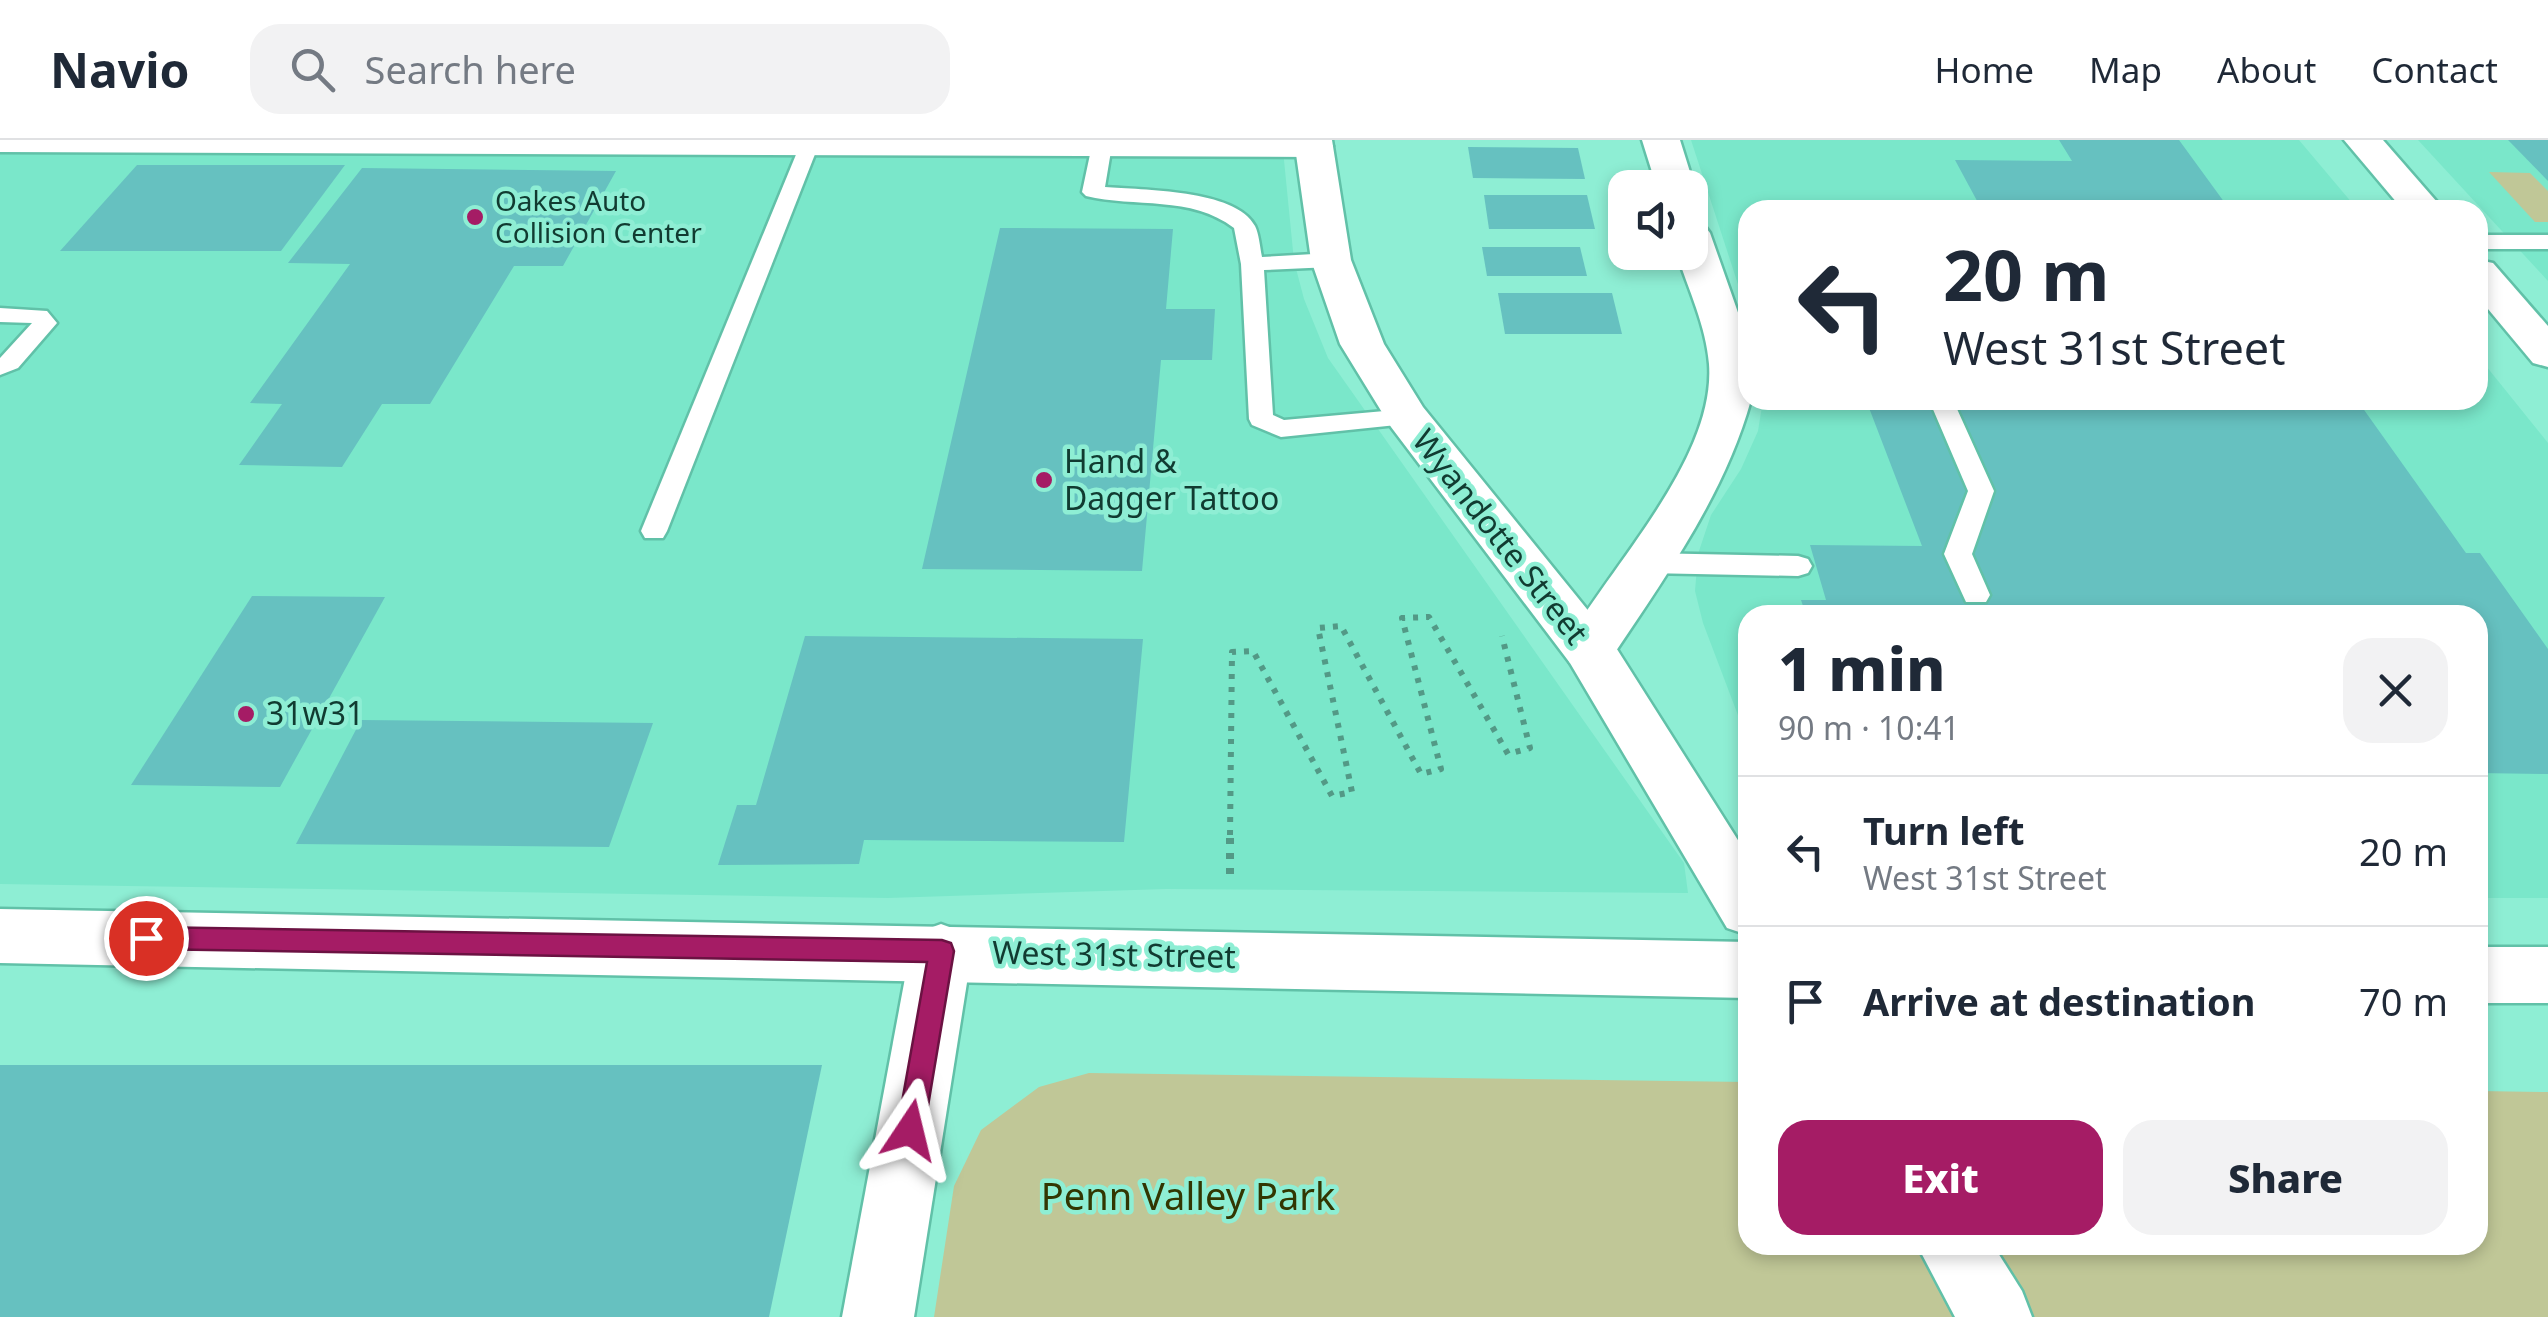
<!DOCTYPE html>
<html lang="en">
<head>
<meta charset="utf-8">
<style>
  body { margin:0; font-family:"Noto Sans",sans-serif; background:#f2f2f3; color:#1f2937; height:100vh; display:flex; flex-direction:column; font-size:38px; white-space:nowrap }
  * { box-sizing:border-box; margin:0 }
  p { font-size:32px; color:#747a83 }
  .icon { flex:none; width:55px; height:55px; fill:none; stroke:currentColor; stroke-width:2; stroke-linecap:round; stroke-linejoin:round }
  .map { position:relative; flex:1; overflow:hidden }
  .sheet { position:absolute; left:1738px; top:465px; width:750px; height:650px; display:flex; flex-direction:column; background:#fff; border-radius:30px; box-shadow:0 5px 15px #0003 }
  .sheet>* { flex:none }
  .hud { position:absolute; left:1738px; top:60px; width:750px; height:210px; border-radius:30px; box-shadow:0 5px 15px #0003; background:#fff; color:#1f2937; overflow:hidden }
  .buttons { position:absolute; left:1608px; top:30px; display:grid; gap:20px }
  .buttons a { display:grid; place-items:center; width:100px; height:100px; border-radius:20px; background:#fff; box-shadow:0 5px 15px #0003; font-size:50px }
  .pin { position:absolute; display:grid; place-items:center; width:85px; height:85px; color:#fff; margin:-42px; border:5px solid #fff; border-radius:50%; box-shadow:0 2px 10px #0007 }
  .me { position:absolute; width:110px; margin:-55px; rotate:10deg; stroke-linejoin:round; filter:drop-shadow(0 0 8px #0008) }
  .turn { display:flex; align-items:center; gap:35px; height:210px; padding:0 40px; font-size:45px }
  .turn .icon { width:130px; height:130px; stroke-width:2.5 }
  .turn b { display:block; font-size:70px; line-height:85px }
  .round { display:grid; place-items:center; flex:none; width:105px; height:105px; border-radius:30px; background:#f2f2f3 }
  .summary { display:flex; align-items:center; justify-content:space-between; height:170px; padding:0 40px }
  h1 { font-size:60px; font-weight:800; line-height:75px }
  .action { display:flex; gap:20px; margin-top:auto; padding:20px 40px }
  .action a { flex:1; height:115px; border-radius:30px; background:#a51c65; color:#fff; font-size:40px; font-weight:800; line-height:115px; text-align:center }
  .action a+a { background:#f2f2f3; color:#1f2937 }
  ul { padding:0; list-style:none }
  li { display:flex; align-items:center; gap:30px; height:150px; padding:0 40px; border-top:2px solid #e0e1e3 }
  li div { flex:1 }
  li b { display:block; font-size:38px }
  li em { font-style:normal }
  header { display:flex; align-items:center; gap:60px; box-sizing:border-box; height:140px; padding:0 50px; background:#fff; border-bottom:2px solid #e0e1e3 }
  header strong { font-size:48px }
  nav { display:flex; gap:55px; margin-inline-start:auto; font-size:35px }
  .search { width:700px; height:90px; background:#f2f2f3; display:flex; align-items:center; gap:25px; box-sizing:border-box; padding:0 35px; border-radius:30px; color:#747a83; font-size:38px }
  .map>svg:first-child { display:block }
  .built { fill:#7ae7ca }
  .green { fill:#c0c797 }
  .building { fill:#66c1c0 }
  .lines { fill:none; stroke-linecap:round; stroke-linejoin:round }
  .lane-casing { stroke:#61c1a8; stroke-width:5 }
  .street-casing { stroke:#61c1a8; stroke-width:5 }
  .secondary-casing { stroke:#61c1a8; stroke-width:5 }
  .path-far1 { stroke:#539986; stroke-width:6; stroke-dasharray:5 8; stroke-linecap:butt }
  .path { stroke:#539986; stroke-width:8; stroke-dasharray:6 9; stroke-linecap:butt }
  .lane { fill:#fff; fill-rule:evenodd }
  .street { fill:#fff; fill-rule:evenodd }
  .secondary { fill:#fff; fill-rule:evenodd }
  .route { fill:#a51c65; stroke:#6b1242; stroke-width:2.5 }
  .poi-dot { fill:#a51c65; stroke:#8eeed4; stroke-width:4 }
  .labels { text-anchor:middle; stroke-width:9; stroke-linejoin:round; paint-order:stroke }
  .far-poi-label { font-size:28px; fill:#113b31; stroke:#8eeed4; text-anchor:start }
  .poi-label { font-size:32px; fill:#113b31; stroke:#8eeed4; text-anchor:start }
  .street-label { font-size:32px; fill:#113b31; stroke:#8eeed4 }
  .near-park-label { font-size:38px; fill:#323602; stroke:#8eeed4 }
</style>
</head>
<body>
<header>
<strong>Navio</strong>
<div class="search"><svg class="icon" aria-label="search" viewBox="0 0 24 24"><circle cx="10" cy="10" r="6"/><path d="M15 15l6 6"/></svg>Search here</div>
<nav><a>Home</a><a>Map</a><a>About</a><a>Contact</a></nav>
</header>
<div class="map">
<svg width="2548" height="1177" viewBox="0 0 2548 1177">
  <rect width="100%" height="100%" fill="#8eeed4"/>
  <g class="built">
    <polygon points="0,0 1282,0 1294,121 1304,159 1328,218 1684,723 1688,753 1166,749 888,758 0,744"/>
    <polygon points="1691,0 2299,0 2358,70 1748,70 1747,172"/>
    <polygon points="2418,0 2548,0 2548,141"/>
    <polygon points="2478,216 2548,303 2548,758 2478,758 2478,475 1748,475 1747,599 1703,483 1695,451 1698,414 1711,375 1741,329 1758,291 1763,260 2478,260"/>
  </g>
  <g class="green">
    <polygon points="2489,32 2530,33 2548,51 2548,82 2535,82"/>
    <polygon points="1089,933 1747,942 1748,1105 2478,1105 2478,951 2548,952 2548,1177 934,1177 954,1046 981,990 1039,947"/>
  </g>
  <g class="building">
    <polygon points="2059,0 2179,0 2230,70 1982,70 1955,20 2072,21"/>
    <polygon points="2508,0 2548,0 2548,41"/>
    <polygon points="1468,7 1578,8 1585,39 1473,38"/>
    <polygon points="137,25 345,25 281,111 60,111"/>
    <polygon points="362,28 616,31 563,126 514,126 430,264 382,264 342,327 239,325 282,264 250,263 350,124 288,123"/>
    <polygon points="1484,55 1587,55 1595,89 1489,89"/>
    <polygon points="1000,88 1173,89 1166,169 1215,169 1212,220 1161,220 1142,431 922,429"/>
    <polygon points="1482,107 1580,107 1587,136 1487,136"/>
    <polygon points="1498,153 1612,153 1622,194 1505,194"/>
    <polygon points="1866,260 2357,260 2466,413 2480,413 2548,509 2548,634 2478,633 2478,475 1806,475 1801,460 1826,460 1810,405 1922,406"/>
    <polygon points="252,456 385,457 280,647 131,645"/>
    <polygon points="805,496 1143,499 1124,702 864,700 859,724 718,725 737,665 756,665"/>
    <polygon points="361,580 653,583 609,707 296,704"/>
    <polygon points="0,925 822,925 769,1177 0,1177"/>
  </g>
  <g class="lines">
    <g class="lane-casing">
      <g id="lane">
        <polygon points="802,0 816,0 819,4 667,391 663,398 645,398 641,391"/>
        <path d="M1106,0L1112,5L1105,47C1141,50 1236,49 1255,86C1259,94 1260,107 1262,117L1331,113L1342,120L1331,127L1264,130L1273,275L1284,280L1407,269L1416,271L1419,277L1416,283L1281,297L1252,285L1249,279L1241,124L1234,88C1191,55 1135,68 1086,56L1082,52L1092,5L1095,1Z"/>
        <rect x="2478" y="95" width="70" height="14"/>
        <polygon points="0,168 47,171 57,183 18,228 0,235 0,218 32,183 0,182"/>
        <polygon points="1929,260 1953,260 1994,351 1972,414 1990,455 1986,462 1966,462 1944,414 1968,351"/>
        <polygon points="1647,413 1798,416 1808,419 1812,426 1808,433 1798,436 1647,433 1637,430 1633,423 1637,416"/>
      </g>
    </g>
    <g class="street-casing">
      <g id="street">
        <polygon points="0,0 1328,0 1333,6 1327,14 1314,17 0,12"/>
        <polygon points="1642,0 1680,0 1695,48 1690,56 1690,48 1657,48"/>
        <path d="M1690,81L1704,85L1710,93L1748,201V260H1751C1724,357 1663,440 1608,523L1589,529L1570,523L1563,509C1607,429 1716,320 1709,224C1706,186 1688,148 1676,112H1690Z"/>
        <polygon points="941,784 963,792 972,811 914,1177 842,1177 910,811 919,792"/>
      </g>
    </g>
    <g class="secondary-casing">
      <g id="secondary">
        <polygon points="1294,0 1332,0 1351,120 1384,204 1423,267 1608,495 1748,716 1748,795 1727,788 1570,523 1391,287 1340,204 1311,120"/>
        <polygon points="2344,0 2383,0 2444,70 2403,70"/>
        <polygon points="2478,120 2493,123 2548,186 2548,227 2533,223 2478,157"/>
        <polygon points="0,769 1748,802 1748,858 0,823"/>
        <rect x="2478" y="807" width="70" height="56"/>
        <polygon points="1917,1105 1993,1105 2022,1151 2032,1177 1955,1177"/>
      </g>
    </g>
    <polyline class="path-far1" points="1230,695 1232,512 1253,511 1332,656 1352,652 1318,488 1341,486 1421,634 1441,629 1402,478 1429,477 1508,614 1530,608 1502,496"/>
    <polyline class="path" points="1230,734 1230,693"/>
    <use href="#lane" class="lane"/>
    <use href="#street" class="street"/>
    <use href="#secondary" class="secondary"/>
  </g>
  <polygon class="route" points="146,787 942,800 951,803 954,811 924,990 920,999 910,1003 901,999 897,990 927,822 146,809 137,806 133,798 137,790"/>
  <g class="poi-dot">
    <circle cx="475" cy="77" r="10"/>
    <circle cx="1044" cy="340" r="10"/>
    <circle cx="246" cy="574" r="10"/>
  </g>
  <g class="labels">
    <g class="far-poi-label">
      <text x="495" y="71">Oakes Auto<tspan x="495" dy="32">Collision Center</tspan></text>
    </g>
    <g class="poi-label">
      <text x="1064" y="333">Hand &amp;<tspan x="1064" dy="37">Dagger Tattoo</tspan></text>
      <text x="266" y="585">31w31</text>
    </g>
    <g class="street-label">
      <text transform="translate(1500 397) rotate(52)" y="11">Wyandotte Street</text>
      <text transform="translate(1114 815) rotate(1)" y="11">West 31st Street</text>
    </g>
    <g class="near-park-label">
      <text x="1188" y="1070">Penn Valley Park</text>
    </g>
  </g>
</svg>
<div class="buttons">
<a><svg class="icon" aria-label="sound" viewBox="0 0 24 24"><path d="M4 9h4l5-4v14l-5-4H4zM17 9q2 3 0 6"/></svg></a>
</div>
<div class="pin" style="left:146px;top:798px;background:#d93025"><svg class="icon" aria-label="arrive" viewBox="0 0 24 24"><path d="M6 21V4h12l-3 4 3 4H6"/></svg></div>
<svg class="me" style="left:910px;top:990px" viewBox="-20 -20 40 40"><path d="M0-17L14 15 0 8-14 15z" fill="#a51c65" stroke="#fff" stroke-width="4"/></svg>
<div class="hud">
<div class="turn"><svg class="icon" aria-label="left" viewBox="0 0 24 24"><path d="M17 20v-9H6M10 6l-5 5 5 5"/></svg><div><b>20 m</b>West 31st Street</div></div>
</div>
<section class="sheet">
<div class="summary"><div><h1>1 min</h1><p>90 m · 10:41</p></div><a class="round"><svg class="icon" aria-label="close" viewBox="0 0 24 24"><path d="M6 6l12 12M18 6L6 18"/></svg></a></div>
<ul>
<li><svg class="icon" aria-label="left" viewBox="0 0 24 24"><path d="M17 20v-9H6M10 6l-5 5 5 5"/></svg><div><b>Turn left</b><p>West 31st Street</p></div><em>20 m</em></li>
<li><svg class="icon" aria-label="arrive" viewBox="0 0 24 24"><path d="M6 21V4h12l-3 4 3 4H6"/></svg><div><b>Arrive at destination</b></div><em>70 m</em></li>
</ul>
<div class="action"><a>Exit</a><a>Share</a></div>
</section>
</div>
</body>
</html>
